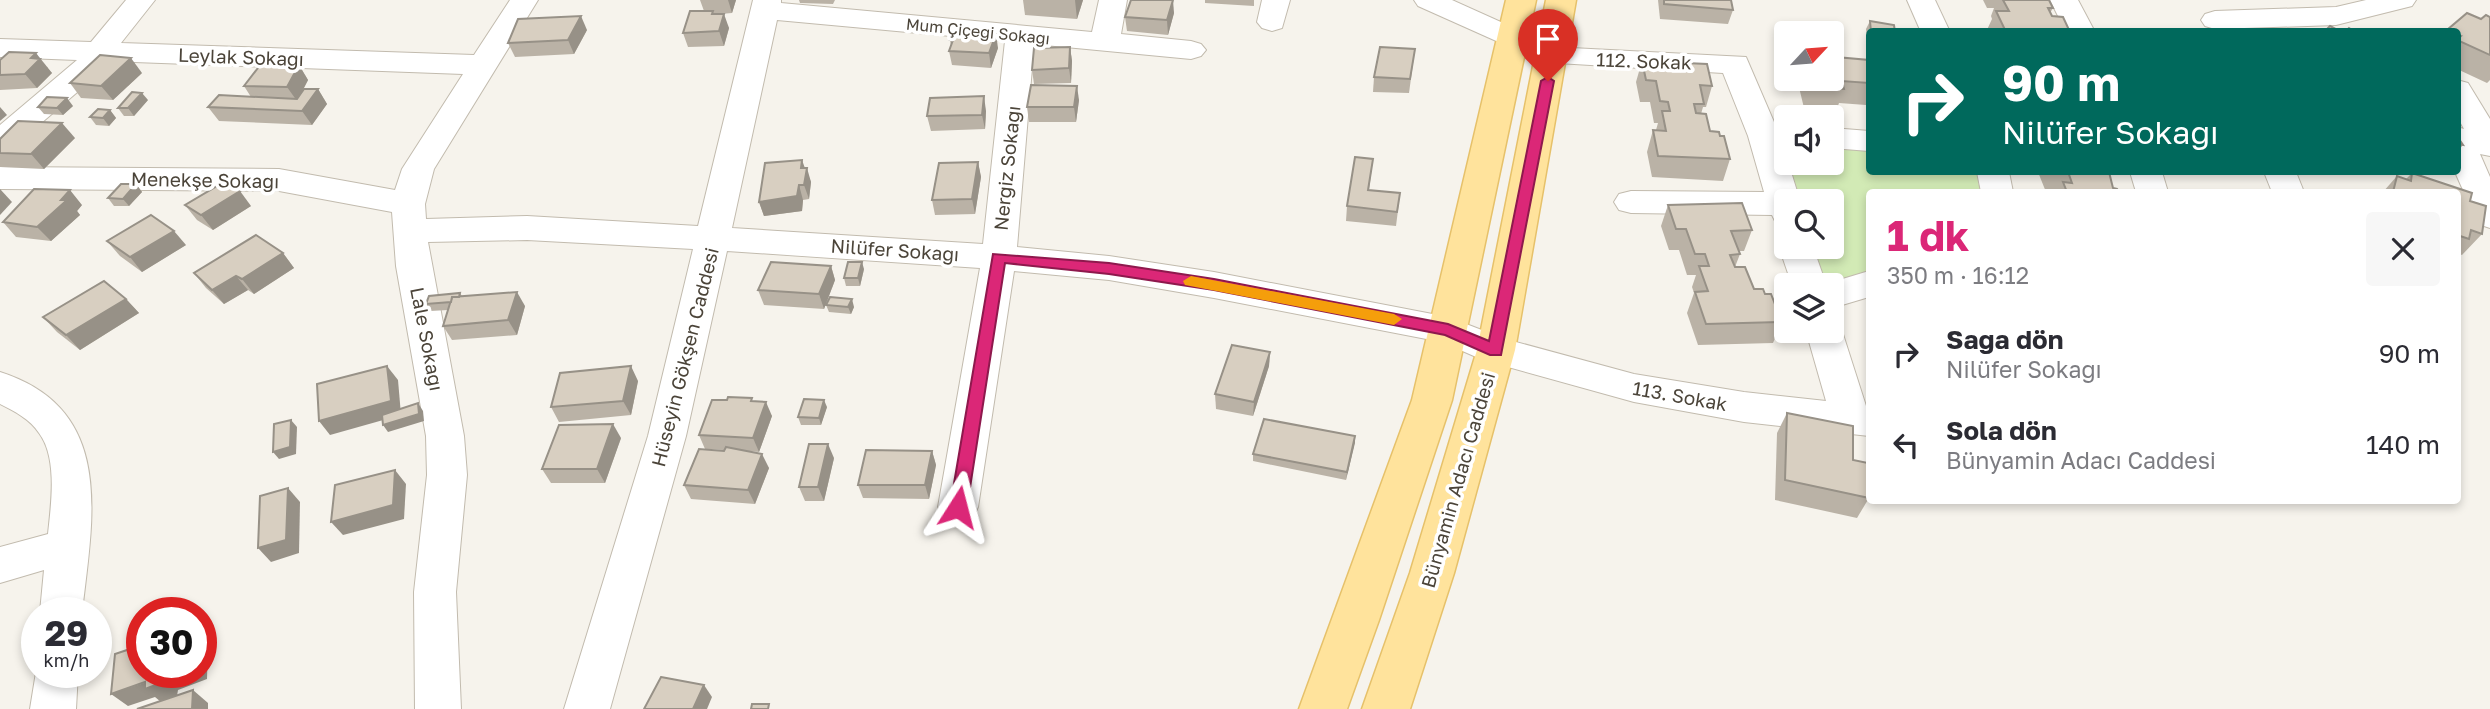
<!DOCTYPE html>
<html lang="tr">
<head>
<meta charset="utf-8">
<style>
  body { margin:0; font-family:"Golos Text",sans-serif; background:#f7f7f7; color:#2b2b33; height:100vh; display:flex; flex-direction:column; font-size:26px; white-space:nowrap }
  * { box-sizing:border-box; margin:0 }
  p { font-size:23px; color:#7c7c81 }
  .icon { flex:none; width:38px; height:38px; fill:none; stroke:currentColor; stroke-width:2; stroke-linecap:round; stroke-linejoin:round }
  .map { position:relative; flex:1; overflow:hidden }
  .panel { position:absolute; left:1866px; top:189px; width:595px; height:315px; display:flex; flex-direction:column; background:#fff; border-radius:7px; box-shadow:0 4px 10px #0003 }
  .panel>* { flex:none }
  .hud { position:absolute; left:1866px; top:28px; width:595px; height:147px; border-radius:7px; box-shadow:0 4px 10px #0003; background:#00695c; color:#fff; overflow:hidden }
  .needle { width:46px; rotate:64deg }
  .tools { position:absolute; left:1774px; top:21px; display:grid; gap:14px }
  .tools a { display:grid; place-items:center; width:70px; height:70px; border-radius:7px; background:#fff; box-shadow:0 4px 10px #0003; font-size:35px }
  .speed { position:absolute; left:21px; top:597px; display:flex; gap:14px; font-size:35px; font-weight:700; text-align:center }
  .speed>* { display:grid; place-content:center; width:91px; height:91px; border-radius:50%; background:#fff; box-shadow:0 4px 10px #0003; line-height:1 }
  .speed small { font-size:18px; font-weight:400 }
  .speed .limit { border:10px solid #d22; background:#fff; color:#111 }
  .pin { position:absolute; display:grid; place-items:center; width:60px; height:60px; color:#fff; margin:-72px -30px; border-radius:50% 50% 50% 0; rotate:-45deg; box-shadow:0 0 7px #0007 }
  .pin .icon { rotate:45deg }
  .me { position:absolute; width:77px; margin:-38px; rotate:9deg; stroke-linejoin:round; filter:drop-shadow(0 0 5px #0008) }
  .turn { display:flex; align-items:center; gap:24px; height:147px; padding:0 21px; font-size:32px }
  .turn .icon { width:91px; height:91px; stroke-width:2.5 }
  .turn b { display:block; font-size:49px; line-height:60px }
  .round { display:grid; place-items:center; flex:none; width:74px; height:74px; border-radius:7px; background:#f7f7f7 }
  .head { display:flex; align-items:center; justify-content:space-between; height:119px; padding:0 21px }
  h1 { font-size:42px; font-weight:700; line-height:52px; color:#db2777 }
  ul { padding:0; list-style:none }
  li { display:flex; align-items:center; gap:21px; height:91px; padding:0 21px }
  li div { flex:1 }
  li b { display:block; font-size:26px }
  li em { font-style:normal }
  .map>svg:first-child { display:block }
  .green { fill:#d2eab5 }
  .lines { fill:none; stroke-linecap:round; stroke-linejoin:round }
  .minor-casing { stroke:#c2bbae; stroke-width:2 }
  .major-casing { stroke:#e6c16a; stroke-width:3 }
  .minor { fill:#fff; fill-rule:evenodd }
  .major { fill:#ffe39c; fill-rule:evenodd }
  .wall { fill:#bab2a6 }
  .shaded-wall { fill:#979187 }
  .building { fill:#d8cfc1; stroke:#979187; stroke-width:2 }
  .route { fill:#db2777; stroke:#8e194d; stroke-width:2 }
  .slow { fill:#f59e0b }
  .labels { text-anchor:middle; stroke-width:7; stroke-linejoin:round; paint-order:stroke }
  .far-street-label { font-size:16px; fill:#4b4439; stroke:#fff }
  .street-label { font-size:19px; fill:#4b4439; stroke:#fff }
</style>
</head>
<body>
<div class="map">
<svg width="2490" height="709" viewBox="0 0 2490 709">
  <rect width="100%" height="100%" fill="#f6f3ec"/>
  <polygon class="green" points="1776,144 1787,144 1787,163 1832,163 1832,145 1869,146 1869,172 1977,172 1980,192 1869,192 1869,274 1832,285 1817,285 1806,247 1832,247 1832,201 1792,201"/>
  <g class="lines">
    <g class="minor-casing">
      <g id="minor">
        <path d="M126,0H155L121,43L474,55L510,0H538L434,169L425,204L426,219L527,216L698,226L753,0H781V3L1092,32L1099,0H1127L1121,34L1191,41L1201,44L1206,50L1201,56L1191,59L1034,44L1017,247L1109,256L1214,272L1448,317L1505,339L1634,374L1744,392L1826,401L1806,331H1832V320L1842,331L1866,406H1869V436L1744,422L1634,402L1483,360L1442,342L1214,298L1109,280L1014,271L978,507L972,519L958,524L944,519L938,507L980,268L727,251L686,436L610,709H564L648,436L693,249L527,240L428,242L464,436L467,475L456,592L461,709H415L414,592L427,475L426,436L396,266L392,212L279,191L0,189V167L279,169L395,190L402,169L463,74L107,61L96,76L11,149L0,152V125L77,60L0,57V39L91,42ZM777,20L1005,41L983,244L732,228Z"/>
        <polygon points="1262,0 1290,0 1282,28 1272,31 1262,28 1257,22"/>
        <polygon points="1414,0 1452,0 1523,32 1528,38 1523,44 1513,47 1503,44 1418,6"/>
        <polygon points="1907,0 1935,0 1950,32 1921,32"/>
        <polygon points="2050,0 2078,0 2095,32 2066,32"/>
        <polygon points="2366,0 2416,0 2412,6 2336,25 2215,29 2205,26 2201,20 2205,14 2215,11 2336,7"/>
        <polygon points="1552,47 1746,57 1780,136 1800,201 1787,201 1787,224 1775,221 1772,215 1631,213 1619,210 1614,202 1619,194 1631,191 1764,192 1748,136 1723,73 1541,62 1537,56 1541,50"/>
        <polygon points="2457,80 2468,83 2490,119 2490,156 2480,154 2490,177 2490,228 2478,224 2455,172 2457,127 2464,129 2457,116"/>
        <polygon points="1832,128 1869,131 1869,151 1832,148"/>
        <polygon points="1977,172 2009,172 2013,192 1981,192"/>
        <polygon points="2130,172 2162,172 2168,192 2136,192"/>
        <polygon points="2264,172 2296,172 2304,192 2272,192"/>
        <polygon points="1784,238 1787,238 1787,247 1813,247 1826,284 1869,271 1869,297 1832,308 1832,285 1792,285 1779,247"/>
        <path d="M0,372C116,409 93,516 82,612H40L44,570L0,583V547L48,534C51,505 58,458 39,433C30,419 14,411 0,404Z"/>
        <polygon points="37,666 37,672 78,672 76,709 30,709"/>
      </g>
    </g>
    <g class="major-casing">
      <g id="major">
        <polygon points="1506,0 1536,0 1452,400 1379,620 1347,709 1299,709 1412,400"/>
        <polygon points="1546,0 1576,0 1515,350 1454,573 1410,709 1362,709 1410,573 1477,350"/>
      </g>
    </g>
    <use href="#minor" class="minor"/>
    <use href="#major" class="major"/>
  </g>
  <g class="wall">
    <polygon points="700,0 736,0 732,13 720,14 729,28 724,46 688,47 683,33 704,11"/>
    <polygon points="799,0 835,0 833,4 800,3"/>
    <polygon points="1023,0 1083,0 1077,19 1025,15"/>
    <polygon points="1205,0 1254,0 1254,6 1205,3"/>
    <polygon points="1658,0 1731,0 1733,10 1728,24 1660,19"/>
    <polygon points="1983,0 2049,0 2053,8 2050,13 2052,16 2070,32 1986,32 1992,19 1991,16 1994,8 1987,8"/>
    <polygon points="1174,13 1168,35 1127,31 1125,17"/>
    <polygon points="2467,13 2481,19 2490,17 2490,80 2487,83 2457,69 2457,32 2446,32"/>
    <polygon points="1870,21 1895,32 1869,32 1868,45 1866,29"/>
    <polygon points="587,30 574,54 515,57 508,43"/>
    <polygon points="950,40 998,48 991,68 952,65 949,51 951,46"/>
    <polygon points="1070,47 1072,61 1071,83 1034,84 1032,70"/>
    <polygon points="1415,49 1409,93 1373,92 1374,77"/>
    <polygon points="1836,57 1869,60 1869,100 1866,105 1839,103 1836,111 1804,108 1797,79 1832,79"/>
    <polygon points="0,60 48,67 47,68 52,73 37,88 0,90"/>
    <polygon points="1642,61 1712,86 1706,107 1703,107 1701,114 1710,131 1720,136 1730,159 1723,181 1652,177 1647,152 1653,130 1656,130 1658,123 1654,123 1650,102 1640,102 1636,82"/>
    <polygon points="299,65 308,80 301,94 318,89 327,104 312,125 219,121 208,107 251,97 244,86"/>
    <polygon points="142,73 113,100 81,98 70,83"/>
    <polygon points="148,100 134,116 124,116 118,108"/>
    <polygon points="1079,100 1076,122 1029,122 1027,107"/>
    <polygon points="73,106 63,115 44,114 38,107"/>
    <polygon points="110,110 116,118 109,126 96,125 90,117"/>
    <polygon points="986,111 985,129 931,131 927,116"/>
    <polygon points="2457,136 2463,145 2457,152"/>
    <polygon points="75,138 44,169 0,167 0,139"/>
    <polygon points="1373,159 1369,190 1400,194 1396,226 1346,221 1347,206"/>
    <polygon points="978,162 981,177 975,214 935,215 932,200"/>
    <polygon points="805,168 811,182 809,199 803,200 802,211 764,216 759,202"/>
    <polygon points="2038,172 2109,172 2113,188 2119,192 2046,192"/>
    <polygon points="2397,172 2441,172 2437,175 2413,173 2472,193 2470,201 2486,206 2482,234 2462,255 2457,253 2457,192 2383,192 2397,176 2406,179 2412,173"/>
    <polygon points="136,184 142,192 129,206 114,206 108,198"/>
    <polygon points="82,205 77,211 80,215 51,241 16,237 3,222"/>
    <polygon points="185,205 251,206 213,230 197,220"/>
    <polygon points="1668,205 1752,230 1744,251 1739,251 1740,254 1735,267 1754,289 1765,294 1782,322 1773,343 1698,345 1687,313 1694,293 1692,287 1696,275 1687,275 1679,250 1669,250 1661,226"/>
    <polygon points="107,241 186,245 142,272 120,256"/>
    <polygon points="283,253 294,268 254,294 248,290 224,304 206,288 194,273"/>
    <polygon points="831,266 835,280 824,309 764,305 758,290"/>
    <polygon points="864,269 860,286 846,286 844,278"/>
    <polygon points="460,293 462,296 525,306 517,335 452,340 443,326 448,310 430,311 426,304"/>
    <polygon points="126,299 139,313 80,350 57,332 43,317"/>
    <polygon points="826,305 854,307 851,314 829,312"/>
    <polygon points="1270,352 1269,366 1253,416 1216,409 1215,394"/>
    <polygon points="638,381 631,415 559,422 551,407"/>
    <polygon points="754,401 772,416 759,452 748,451 769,468 755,504 691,499 684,485 724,450 705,449 699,435"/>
    <polygon points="827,407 821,425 801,425 798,417"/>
    <polygon points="1787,413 1853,460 1869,498 1857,518 1775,500 1777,433"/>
    <polygon points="1355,436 1346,480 1253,461 1253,454"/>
    <polygon points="621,438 605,483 551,483 542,469"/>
    <polygon points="932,451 936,465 929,499 863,498 858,485"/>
    <polygon points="834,458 824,501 805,501 799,487"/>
  </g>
  <g class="shaded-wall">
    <polygon points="728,0 736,0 732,13"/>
    <polygon points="1075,0 1083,0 1077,19"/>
    <polygon points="1173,0 1174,13 1168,35 1167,20"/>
    <polygon points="724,14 729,28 724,46 719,31"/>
    <polygon points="581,16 587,30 574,54 568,40"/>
    <polygon points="996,34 998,48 991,68 989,53"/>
    <polygon points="1070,47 1072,61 1071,83 1069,68"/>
    <polygon points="36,53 52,73 37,88 25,74 31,58"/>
    <polygon points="131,58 142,73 113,100 101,86"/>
    <polygon points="299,65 308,80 297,101 287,87"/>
    <polygon points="1077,86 1079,100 1076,122 1074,107"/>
    <polygon points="318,89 327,104 312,125 302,111"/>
    <polygon points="142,93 148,100 134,116 128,108"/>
    <polygon points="984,96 986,111 985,129 982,115"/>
    <polygon points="67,98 73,106 63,115 57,108"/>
    <polygon points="0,107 7,115 0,121"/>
    <polygon points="110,110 116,118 109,126 103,118"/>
    <polygon points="62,123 75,138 44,169 31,154"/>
    <polygon points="802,160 806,171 807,168 811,182 809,199 804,185 801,168"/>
    <polygon points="978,162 981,177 975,214 972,199"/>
    <polygon points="136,184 142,192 129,206 123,199"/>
    <polygon points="799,185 803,200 802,211 764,216 759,202"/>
    <polygon points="0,189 12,202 0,215"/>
    <polygon points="70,190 82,205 77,211 80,215 51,241 37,227"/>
    <polygon points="240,191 251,206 213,230 201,215"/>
    <polygon points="174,231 186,245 142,272 130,257"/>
    <polygon points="283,253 294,268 254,294 242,279"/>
    <polygon points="862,262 864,269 860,286 858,278"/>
    <polygon points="831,266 835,280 824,309 819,294"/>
    <polygon points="236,276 248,290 224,304 212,290"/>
    <polygon points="517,292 525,306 517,335 508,320"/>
    <polygon points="126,299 139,313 80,350 66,335"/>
    <polygon points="852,299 854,307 851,314 848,307"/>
    <polygon points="1270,352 1269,366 1253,416 1254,402"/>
    <polygon points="387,366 398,380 401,415 330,435 319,421"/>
    <polygon points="631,366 638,381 631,415 623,401"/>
    <polygon points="824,400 827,407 821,425 819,418"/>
    <polygon points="766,402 772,416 759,452 753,438"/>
    <polygon points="418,403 423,411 424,421 388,432 383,425"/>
    <polygon points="291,420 297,427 296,454 279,459 273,452"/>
    <polygon points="613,424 621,438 605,483 597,469"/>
    <polygon points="1355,436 1355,443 1346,480 1347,472"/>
    <polygon points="828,444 834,458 824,501 818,487"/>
    <polygon points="932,451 936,465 929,499 925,485"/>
    <polygon points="762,454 769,468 755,504 748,490"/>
    <polygon points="395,470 406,484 404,519 343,535 331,522"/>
    <polygon points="288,488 300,502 299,553 271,562 258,548"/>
    <polygon points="201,636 208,642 207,679 178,690 177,696 161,702 155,697 128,706 111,694 177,672 201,672"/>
    <polygon points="704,685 712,697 707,709 693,709"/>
    <polygon points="193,690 208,703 208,709 192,709"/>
  </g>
  <g class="building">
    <polygon points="1131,0 1173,0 1167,20 1125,17"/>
    <polygon points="1664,0 1731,0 1733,10 1664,4"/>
    <polygon points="2003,0 2049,0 2053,8 2048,8 2052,16 2063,17 2070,32 2006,32 1996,11 2009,11"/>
    <polygon points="690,11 713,11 712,14 724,14 719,31 683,33"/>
    <polygon points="2467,13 2481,19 2486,15 2490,17 2490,55 2457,40 2461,36 2457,35 2457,32 2450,32 2447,30"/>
    <polygon points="581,16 568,40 508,43 518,19"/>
    <polygon points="1870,21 1894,25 1895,32 1871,32"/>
    <polygon points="2330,26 2341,32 2324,32"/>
    <polygon points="2349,28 2356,32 2345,32"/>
    <polygon points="953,31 996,34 989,53 949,51 953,40 950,40"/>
    <polygon points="1070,47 1069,68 1032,70 1034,48"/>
    <polygon points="1380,47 1415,49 1410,79 1374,77"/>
    <polygon points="1832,48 1834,48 1836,57 1869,60 1869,83 1842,81 1844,89 1812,87 1810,79 1832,79"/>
    <polygon points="9,52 36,53 31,58 40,59 25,74 0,75 0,60"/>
    <polygon points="100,55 131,58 101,86 70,83"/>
    <polygon points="1642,61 1707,64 1712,86 1700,85 1704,104 1694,104 1696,113 1706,114 1710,131 1719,132 1720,136 1724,136 1730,159 1658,156 1653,130 1666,131 1662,111 1670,111 1668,102 1660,101 1656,81 1646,80"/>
    <polygon points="261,64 299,65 287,87 244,86"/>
    <polygon points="1031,85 1077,86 1074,107 1027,107"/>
    <polygon points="304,89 318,89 302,111 208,107 219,95 297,99"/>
    <polygon points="132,92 142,93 128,108 118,108"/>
    <polygon points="984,96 982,115 927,116 930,98"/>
    <polygon points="47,97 67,98 57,108 38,107"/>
    <polygon points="98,109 110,110 103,118 90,117"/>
    <polygon points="18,121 62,123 31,154 0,153 0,139"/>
    <polygon points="2457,136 2463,145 2457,144"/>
    <polygon points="1355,157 1373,159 1368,190 1400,193 1397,212 1347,206"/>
    <polygon points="802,160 801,168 807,168 804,185 799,185 797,196 759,202 765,163"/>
    <polygon points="978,162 972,199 932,200 939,163"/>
    <polygon points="2061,172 2109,172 2113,188 2117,189 2119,192 2067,192 2063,182 2072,183 2068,172"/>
    <polygon points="2412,173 2472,193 2470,201 2486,206 2482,234 2471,230 2469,239 2457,235 2457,192 2393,192 2397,176 2411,181"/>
    <polygon points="224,182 240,191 201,215 185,205"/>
    <polygon points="121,184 136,184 123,199 108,198"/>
    <polygon points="34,189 70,190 61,200 67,200 37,227 3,222"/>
    <polygon points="1742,203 1752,230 1731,231 1740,254 1730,255 1735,267 1745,267 1754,289 1763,289 1765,294 1771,294 1782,322 1706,324 1695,292 1708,291 1699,266 1709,266 1705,254 1695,254 1686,229 1676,229 1668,205"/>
    <polygon points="151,215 174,231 130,257 107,241"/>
    <polygon points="256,235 283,253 242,279 236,276 212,290 194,273"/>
    <polygon points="771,262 831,266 819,294 758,290"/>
    <polygon points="848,262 862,262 858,278 844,278"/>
    <polygon points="104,281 126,299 66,335 43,317"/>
    <polygon points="517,292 508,320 443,326 452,297"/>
    <polygon points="460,293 459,297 452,297 451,302 426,304 429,296"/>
    <polygon points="830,297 852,299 848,307 826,305"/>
    <polygon points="1232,345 1270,352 1254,402 1215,394"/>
    <polygon points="387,366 391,401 319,421 317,384"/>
    <polygon points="631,366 623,401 551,407 560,373"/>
    <polygon points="728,397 752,398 751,401 766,402 753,438 699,435 712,400 727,400"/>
    <polygon points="804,399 824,400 819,418 798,417"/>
    <polygon points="418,403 419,414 383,425 382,415"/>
    <polygon points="1787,413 1853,426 1853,460 1868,463 1869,498 1785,480"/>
    <polygon points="1264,419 1355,436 1347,472 1253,454"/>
    <polygon points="291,420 290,447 273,452 274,424"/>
    <polygon points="613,424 597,469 542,469 559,425"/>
    <polygon points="809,444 828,444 818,487 799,487"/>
    <polygon points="726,447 762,454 748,490 684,485 699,449 724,451"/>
    <polygon points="866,450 932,451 925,485 858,485"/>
    <polygon points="395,470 393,505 331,522 335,485"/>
    <polygon points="288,488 286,540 258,548 260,496"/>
    <polygon points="142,645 142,672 177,672 162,677 161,683 145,689 145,682 111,694 115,654"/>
    <polygon points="661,677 704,685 693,709 644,709"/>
    <polygon points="193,690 192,709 137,709"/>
    <polygon points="752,704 769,704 768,709 751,709"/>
  </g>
  <polygon class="route" points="1548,77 1554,81 1501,355 1490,355 1445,335 1214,290 1109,274 1005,263 967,507 958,514 952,512 950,507 993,254 1109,263 1214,279 1448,324 1489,341 1541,81"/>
  <polygon class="slow" points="1191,276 1394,314 1402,319 1394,325 1185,285 1183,281"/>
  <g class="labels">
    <g class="far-street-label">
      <text transform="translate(978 31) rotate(6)" y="6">Mum Çiçeği Sokağı</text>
    </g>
    <g class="street-label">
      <text transform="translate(241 57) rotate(2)" y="7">Leylak Sokağı</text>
      <text transform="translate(1644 61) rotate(2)" y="7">112. Sokak</text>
      <text transform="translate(1007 168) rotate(-84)" y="7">Nergiz Sokağı</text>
      <text transform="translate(205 180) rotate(1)" y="7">Menekşe Sokağı</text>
      <text transform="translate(895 250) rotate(4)" y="7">Nilüfer Sokağı</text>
      <text transform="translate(427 339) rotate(79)" y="7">Lale Sokağı</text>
      <text transform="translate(685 357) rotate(-76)" y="7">Hüseyin Gökşen Caddesi</text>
      <text transform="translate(1680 396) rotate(10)" y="7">113. Sokak</text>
      <text transform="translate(1458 480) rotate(-74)" y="7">Bünyamin Adacı Caddesi</text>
    </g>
  </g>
</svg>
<div class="tools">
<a><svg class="needle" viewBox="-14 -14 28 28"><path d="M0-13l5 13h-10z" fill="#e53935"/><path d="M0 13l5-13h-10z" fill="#7c7c81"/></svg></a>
<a><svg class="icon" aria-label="sound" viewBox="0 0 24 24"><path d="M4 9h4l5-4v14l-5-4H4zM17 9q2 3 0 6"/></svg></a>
<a><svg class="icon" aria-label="search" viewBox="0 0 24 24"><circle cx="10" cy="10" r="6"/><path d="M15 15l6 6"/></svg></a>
<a><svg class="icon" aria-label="layers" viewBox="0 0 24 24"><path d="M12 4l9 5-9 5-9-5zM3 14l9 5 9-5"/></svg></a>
</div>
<div class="speed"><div>29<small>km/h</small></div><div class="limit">30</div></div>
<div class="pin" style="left:1548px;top:81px;background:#d93025"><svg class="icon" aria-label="arrive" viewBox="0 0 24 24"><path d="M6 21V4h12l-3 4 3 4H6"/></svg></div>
<svg class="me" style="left:958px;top:507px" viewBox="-20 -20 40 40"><path d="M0-17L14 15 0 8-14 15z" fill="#db2777" stroke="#fff" stroke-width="4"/></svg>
<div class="hud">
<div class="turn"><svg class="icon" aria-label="right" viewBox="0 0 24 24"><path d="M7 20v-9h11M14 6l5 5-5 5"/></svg><div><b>90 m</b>Nilüfer Sokağı</div></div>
</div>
<section class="panel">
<div class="head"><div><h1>1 dk</h1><p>350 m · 16:12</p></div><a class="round"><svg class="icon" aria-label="close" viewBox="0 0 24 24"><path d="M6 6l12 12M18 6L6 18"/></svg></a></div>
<ul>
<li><svg class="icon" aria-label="right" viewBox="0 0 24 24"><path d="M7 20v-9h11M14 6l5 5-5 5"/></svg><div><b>Sağa dön</b><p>Nilüfer Sokağı</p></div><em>90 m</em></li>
<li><svg class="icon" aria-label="left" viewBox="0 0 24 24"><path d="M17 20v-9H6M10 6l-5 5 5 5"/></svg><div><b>Sola dön</b><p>Bünyamin Adacı Caddesi</p></div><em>140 m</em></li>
</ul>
</section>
</div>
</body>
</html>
